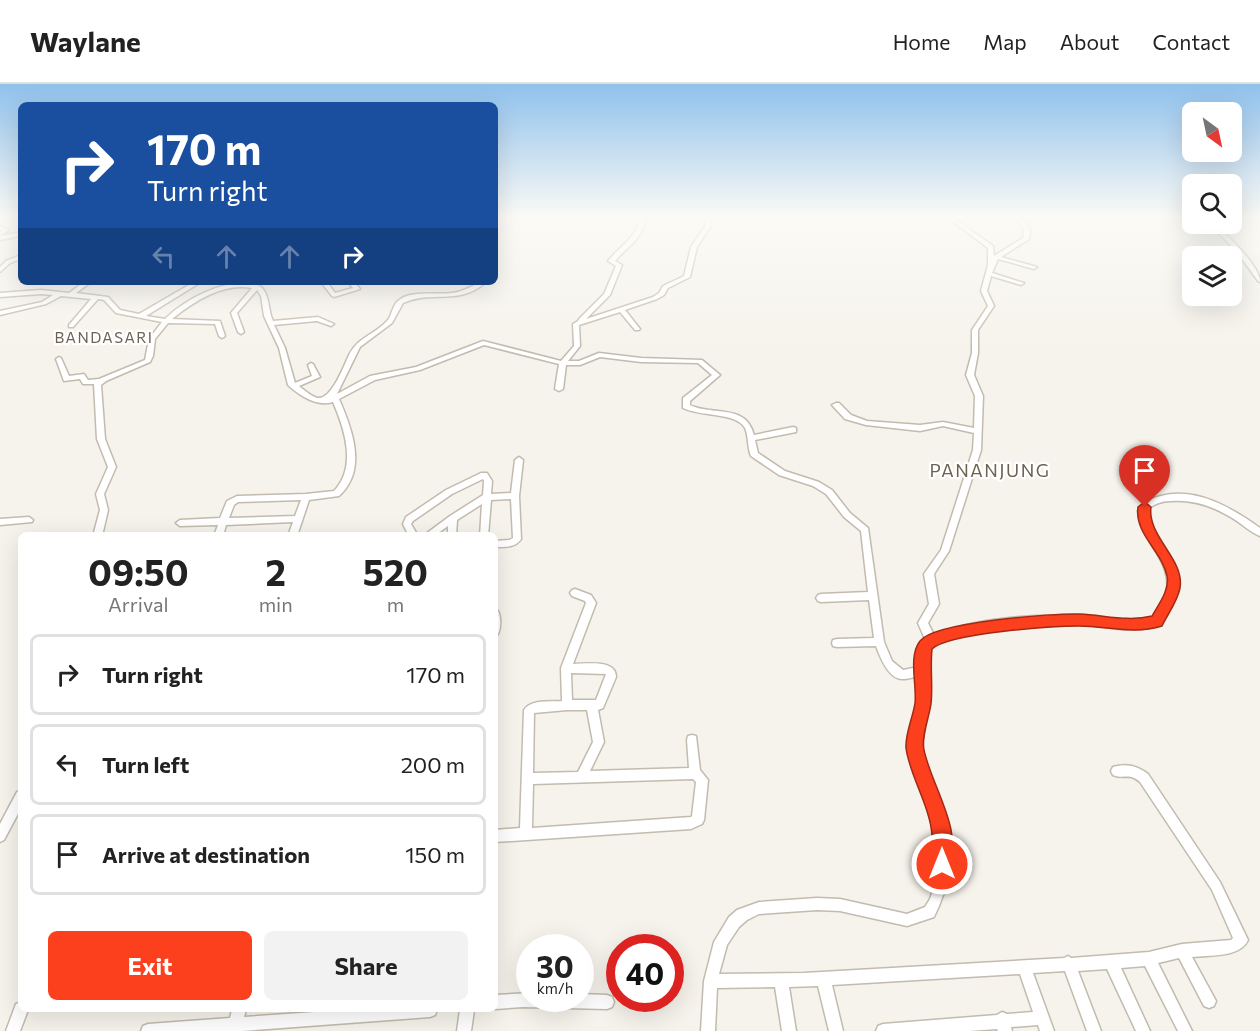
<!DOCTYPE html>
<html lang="en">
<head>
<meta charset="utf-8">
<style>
  body { margin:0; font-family:Commissioner,sans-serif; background:#f2f2f2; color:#222; height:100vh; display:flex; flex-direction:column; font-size:22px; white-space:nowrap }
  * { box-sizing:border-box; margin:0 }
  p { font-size:20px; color:#767676 }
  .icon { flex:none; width:33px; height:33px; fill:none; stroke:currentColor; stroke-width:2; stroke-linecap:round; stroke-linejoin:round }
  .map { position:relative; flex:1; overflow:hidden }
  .details { position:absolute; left:18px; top:448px; width:480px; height:480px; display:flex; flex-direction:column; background:#fff; border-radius:9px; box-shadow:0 6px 24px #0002 }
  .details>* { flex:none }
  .top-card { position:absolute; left:18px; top:18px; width:480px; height:183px; border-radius:9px; box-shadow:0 6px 24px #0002; background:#1a4fa0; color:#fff; overflow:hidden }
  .needle { width:39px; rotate:147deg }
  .buttons { position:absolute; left:1182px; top:18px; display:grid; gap:12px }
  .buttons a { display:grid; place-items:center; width:60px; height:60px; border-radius:9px; background:#fff; box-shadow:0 6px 24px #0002; font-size:30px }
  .speed { position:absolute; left:516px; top:850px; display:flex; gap:12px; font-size:30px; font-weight:700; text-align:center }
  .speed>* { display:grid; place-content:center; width:78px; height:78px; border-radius:50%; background:#fff; box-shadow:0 6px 24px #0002; line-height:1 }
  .speed small { font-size:15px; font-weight:400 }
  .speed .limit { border:9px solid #d22; background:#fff; color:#111 }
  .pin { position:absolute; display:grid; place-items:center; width:51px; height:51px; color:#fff; margin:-62px -26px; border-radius:50% 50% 50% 0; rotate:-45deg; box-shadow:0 0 6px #0007 }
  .pin .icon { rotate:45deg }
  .me { position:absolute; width:66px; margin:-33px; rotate:0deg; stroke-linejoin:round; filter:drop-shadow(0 0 4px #0008) }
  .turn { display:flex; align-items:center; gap:21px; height:126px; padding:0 30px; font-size:27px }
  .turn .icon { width:78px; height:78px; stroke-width:2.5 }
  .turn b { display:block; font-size:42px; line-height:51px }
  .lanes { display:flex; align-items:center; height:57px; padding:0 30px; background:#0003; justify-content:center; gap:30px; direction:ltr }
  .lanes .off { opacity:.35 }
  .eta { display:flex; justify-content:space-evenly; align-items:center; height:102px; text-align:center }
  .eta b { font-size:36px; font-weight:700; line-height:42px }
  .button { display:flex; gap:12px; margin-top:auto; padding:12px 30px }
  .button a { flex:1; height:69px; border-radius:9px; background:#fc3f1d; color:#fff; font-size:24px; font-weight:700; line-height:69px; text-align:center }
  .button a+a { background:#f2f2f2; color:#222 }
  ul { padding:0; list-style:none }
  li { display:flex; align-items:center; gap:18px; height:81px; margin:0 12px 9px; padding:0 18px; border:3px solid #e0e0e0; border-radius:9px }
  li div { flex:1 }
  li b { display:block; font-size:22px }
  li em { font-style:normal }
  header { display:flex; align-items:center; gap:36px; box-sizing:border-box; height:84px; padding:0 30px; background:#fff; border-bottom:2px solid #e0e0e0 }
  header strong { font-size:28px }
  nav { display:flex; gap:33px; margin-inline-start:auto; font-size:21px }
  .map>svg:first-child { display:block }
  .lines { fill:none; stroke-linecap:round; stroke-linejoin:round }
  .minor-casing { stroke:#c2bbae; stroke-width:3 }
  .minor { fill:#fff; fill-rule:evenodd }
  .route { fill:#fc3f1d; stroke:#a42913; stroke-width:1.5 }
  .labels { text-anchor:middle; stroke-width:4.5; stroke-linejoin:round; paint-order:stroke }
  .far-quarter-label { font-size:15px; letter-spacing:1.5px; fill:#6e6250; stroke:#fff }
  .quarter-label { font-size:18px; letter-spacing:1.5px; fill:#6e6250; stroke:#fff }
</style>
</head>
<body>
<header>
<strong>Waylane</strong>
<nav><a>Home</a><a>Map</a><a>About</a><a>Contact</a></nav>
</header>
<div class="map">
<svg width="1260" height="947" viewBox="0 0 1260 947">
  <rect width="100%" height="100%" fill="#f6f3ec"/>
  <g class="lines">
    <g class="minor-casing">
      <g id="minor">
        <polygon points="0,133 5,133 0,137"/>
        <path d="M640,133H645C645,153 627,163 615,177L622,181L610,211L586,235L653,213L659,209L663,202L684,192L691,163L705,142L704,133H709L711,142L697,163L690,193L668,204L664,211L657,215L625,226L640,245L639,246H635L620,228L579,241L580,262L568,277H579L599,269L641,274L702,276L720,291L690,317V321C712,332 746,319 754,351L793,343L796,344V348L755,356L758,369L785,387L819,398L832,406L850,429L868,444L884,558L892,577L903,586L918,583L923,558L925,555L918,539L929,520L924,490L941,466L973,366L974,349L943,342L920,347L866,341L845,335L832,321L836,319H839L851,331L867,337L920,341L943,338L974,344L975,312L966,291L972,269V246L988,222L981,207L988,181V164L947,133H952L993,162L994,172L1023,154L1024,146L1015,133H1020L1030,146L1029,155L1001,173L1037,183L1034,185L998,175L992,189L1024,199L1021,201L991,192L987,207L994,222L978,246V269L974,291L983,312L981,366L949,467L934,490L939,520L928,539L934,551C976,534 1034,530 1080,532C1105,533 1130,543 1154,534C1158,528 1162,521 1165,514C1177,482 1142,457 1138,427C1143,418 1150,415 1161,412C1197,403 1232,424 1260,444V452C1252,449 1244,442 1237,437C1217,424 1196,415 1171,417C1161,417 1153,420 1146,427C1148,439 1153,448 1159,458C1181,494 1184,503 1160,540C1129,552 1109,541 1078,540C1030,539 977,542 932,561L927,586L929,596L928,620L921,664L947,750L948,798L939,822L934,833L907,842L840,827L817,826L759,830L747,836L739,843L727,861L719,890L804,889L1064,874L1068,872L1071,874L1149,868L1182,860L1231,856L1233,854L1212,806L1140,698C1128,688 1125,696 1113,691L1111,687L1113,683C1127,679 1137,682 1148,690L1220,798L1248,856C1240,874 1209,871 1192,873L1216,917L1214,922L1209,924L1204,922L1179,874L1158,879L1192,947H1178L1145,882L1121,884L1150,947H1136L1107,885L1078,887L1101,947H1087L1065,887L1033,889L1054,947H1040L1038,941L1011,943L1012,947H998L997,945L969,947H876L878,942L883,940L997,931L1002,928L1007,930L1033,928L1020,890L832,901L843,947H829L818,902L789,903L796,947H782L775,903L717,904L715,947H701L704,897L714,858L729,833L737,826L759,818L817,814L840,815L907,830L925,823L930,815L936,798L935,750L909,664L918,620V592C914,593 908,595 903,595C889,596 880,573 876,562L837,563L833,562L832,559L833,556L837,555L874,554L869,516L821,518L818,517L816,514L818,511L821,510L868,508L861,447L844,433L826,410L813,402L779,391L751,372C747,363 749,353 745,344C736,328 701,333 683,324V314L712,291L698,279L641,278L600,273L580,281H566L563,305L559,307L555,305L559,280L484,261L420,286L375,296L339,315C350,340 364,376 348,401C346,405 342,409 339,412L309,416L297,452H288L293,438L226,441L223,452H214L218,441L180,442L176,439L180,436L220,434L227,417L237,412L306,410L334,407C357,383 345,346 333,318C317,323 300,312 288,301L279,264L264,232L261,212L257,206L237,229L244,248L241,250L238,248L231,229L252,204C223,198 193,218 172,235L220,237L225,252L224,253L222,254L219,252L215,240L168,239L155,255L153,272L150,278L106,297L101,301L105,355L116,383L104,410L108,426L102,452H93L100,426L96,410L108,383L97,355L94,300H83L80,295L64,297L56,275L59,273L61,274L69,292L84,290L88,296L99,295L145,276L149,255L162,238L116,229L104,216L98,215L73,243H69V241L91,215L61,212L46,220L0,231V227L42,218L53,211L41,210L0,213V209L41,206L69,209L84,198H91L76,209L108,213L120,226L139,230L194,198H201L146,232L165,235C184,216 223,195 251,200C256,201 260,201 263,205C270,214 268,227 273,237L318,233L334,240L331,242L317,237L274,241L285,264L295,299L312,292L308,281L311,279L313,280L320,293L299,302C304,306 313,314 319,314C332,314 344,282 349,271C358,253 374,251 387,237C392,232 392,222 398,217C409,206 437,211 452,209C466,208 475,198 486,198C460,222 431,206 403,219L392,239L360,263L337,310L370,292L416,283L483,257L561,277L574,262L573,240L578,237L579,235L604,210L616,182L608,177C620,162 638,153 640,133ZM301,416L295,432L229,434L234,421L238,418Z"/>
        <polygon points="888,133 921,133 918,135 891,135"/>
        <path d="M1210,140H1215C1227,151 1260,182 1260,198L1258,197L1237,168Z"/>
        <polygon points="0,142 9,146 0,152 0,148 2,146 0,146"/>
        <polygon points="21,148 21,152 0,156 0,152"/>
        <polygon points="21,171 21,175 10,179 0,188 0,183 6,177"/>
        <polygon points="321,198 327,198 335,209 353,204 348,198 354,198 360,205 334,213 332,212"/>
        <path d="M519,373L523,376L519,412L521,455C515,464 505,463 495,463V457L509,456L513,454L511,415L491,416L488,452H480L482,420L457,436L456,452H448V442L434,452H423L450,432L483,411L484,397L483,395L452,410L413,437L411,440L418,452H409L403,440L406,433L446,406L481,389H487L492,397L491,410L511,409L515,376Z"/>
        <polygon points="29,433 33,436 32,438 0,441 0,435"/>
        <path d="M575,505L591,511L596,519L573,580C586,580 616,575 616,593L603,624L598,626L604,658L590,687L689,684L687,656L688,652L692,651L696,652L700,686L708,696L704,736L702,740L691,745L495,758V746L520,744L524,626C531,615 550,618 562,617L561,584L586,519L585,517L572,512L570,509L572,506ZM571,589L606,590L596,616H572ZM567,626H587L593,658L578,688L533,689L534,629ZM693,695L696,698L692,732L691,733L532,744L533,700Z"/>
        <path d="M495,526L498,527C501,533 501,544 498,550L495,551Z"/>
        <polygon points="21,706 21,724 4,756 0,758 0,740 17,708"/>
        <polygon points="530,909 530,915 580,915 580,910 607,911 612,913 614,918 612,923 607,925 523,923 495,925 495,911"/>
        <polygon points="21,918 21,926 28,926 20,947 6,947 16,920"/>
        <polygon points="232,926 246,926 244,933 343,926 437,926 435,931 430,933 242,947 141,947 143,942 148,940 230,934"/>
        <polygon points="460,926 474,926 471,947 457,947"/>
      </g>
    </g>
    <use href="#minor" class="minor"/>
  </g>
  <linearGradient id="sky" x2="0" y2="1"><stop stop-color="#8fc1ec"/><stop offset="0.5" stop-color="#fbfaf6"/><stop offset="1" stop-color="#fbfaf6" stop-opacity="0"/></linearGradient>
  <rect width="1260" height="265" fill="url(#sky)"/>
  <path class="route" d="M1145,418L1151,423C1147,453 1185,475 1180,504C1178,516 1168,530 1162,542C1134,551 1107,542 1079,542C1054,542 948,549 932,565C930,584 933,601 931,620C929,634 921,653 924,666C932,704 965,747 948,787L942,790L935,787C930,776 933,763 932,751C930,722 909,690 906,664C905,650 913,633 915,619C917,601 908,572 920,557C934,538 1054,529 1080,530C1104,531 1128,538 1152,532C1158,521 1170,506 1167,492C1162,467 1134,450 1138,423Z"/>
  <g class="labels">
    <g class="far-quarter-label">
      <text x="104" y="259">BANDASARI</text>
    </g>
    <g class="quarter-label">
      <text x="990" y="393">PANANJUNG</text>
    </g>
  </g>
</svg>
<div class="buttons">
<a><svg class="needle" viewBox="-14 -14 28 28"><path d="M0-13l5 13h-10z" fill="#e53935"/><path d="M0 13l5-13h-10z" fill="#767676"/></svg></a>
<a><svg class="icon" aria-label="search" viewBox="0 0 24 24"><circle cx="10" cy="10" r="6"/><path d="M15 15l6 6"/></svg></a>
<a><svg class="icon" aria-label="layers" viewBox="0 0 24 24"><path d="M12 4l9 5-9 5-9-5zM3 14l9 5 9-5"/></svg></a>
</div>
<div class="speed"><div>30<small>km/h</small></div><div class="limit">40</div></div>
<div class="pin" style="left:1145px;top:423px;background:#d93025"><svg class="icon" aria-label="arrive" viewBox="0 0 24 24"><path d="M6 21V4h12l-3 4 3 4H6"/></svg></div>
<svg class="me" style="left:942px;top:780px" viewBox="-20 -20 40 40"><circle r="17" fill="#fc3f1d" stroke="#fff" stroke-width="3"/><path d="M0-11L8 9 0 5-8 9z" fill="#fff"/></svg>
<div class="top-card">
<div class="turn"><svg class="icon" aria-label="right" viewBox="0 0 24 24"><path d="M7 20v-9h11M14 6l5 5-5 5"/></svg><div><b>170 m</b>Turn right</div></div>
<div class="lanes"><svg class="icon off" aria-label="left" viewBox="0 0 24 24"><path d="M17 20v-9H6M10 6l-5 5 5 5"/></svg><svg class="icon off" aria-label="ahead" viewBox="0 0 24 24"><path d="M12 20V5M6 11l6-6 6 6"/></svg><svg class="icon off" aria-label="ahead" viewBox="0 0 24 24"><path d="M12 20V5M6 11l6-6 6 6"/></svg><svg class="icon" aria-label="right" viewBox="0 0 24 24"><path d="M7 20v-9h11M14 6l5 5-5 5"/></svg></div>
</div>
<section class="details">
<div class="eta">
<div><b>09:50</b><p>Arrival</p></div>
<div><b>2</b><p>min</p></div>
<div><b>520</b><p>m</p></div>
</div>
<ul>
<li><svg class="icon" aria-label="right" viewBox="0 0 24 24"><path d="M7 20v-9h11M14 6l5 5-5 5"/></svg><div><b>Turn right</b></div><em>170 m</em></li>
<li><svg class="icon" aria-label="left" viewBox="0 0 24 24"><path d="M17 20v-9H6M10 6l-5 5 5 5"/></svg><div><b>Turn left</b></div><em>200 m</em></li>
<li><svg class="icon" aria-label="arrive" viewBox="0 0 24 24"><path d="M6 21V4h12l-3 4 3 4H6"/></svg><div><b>Arrive at destination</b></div><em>150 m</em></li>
</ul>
<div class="button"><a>Exit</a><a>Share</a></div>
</section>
</div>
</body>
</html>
